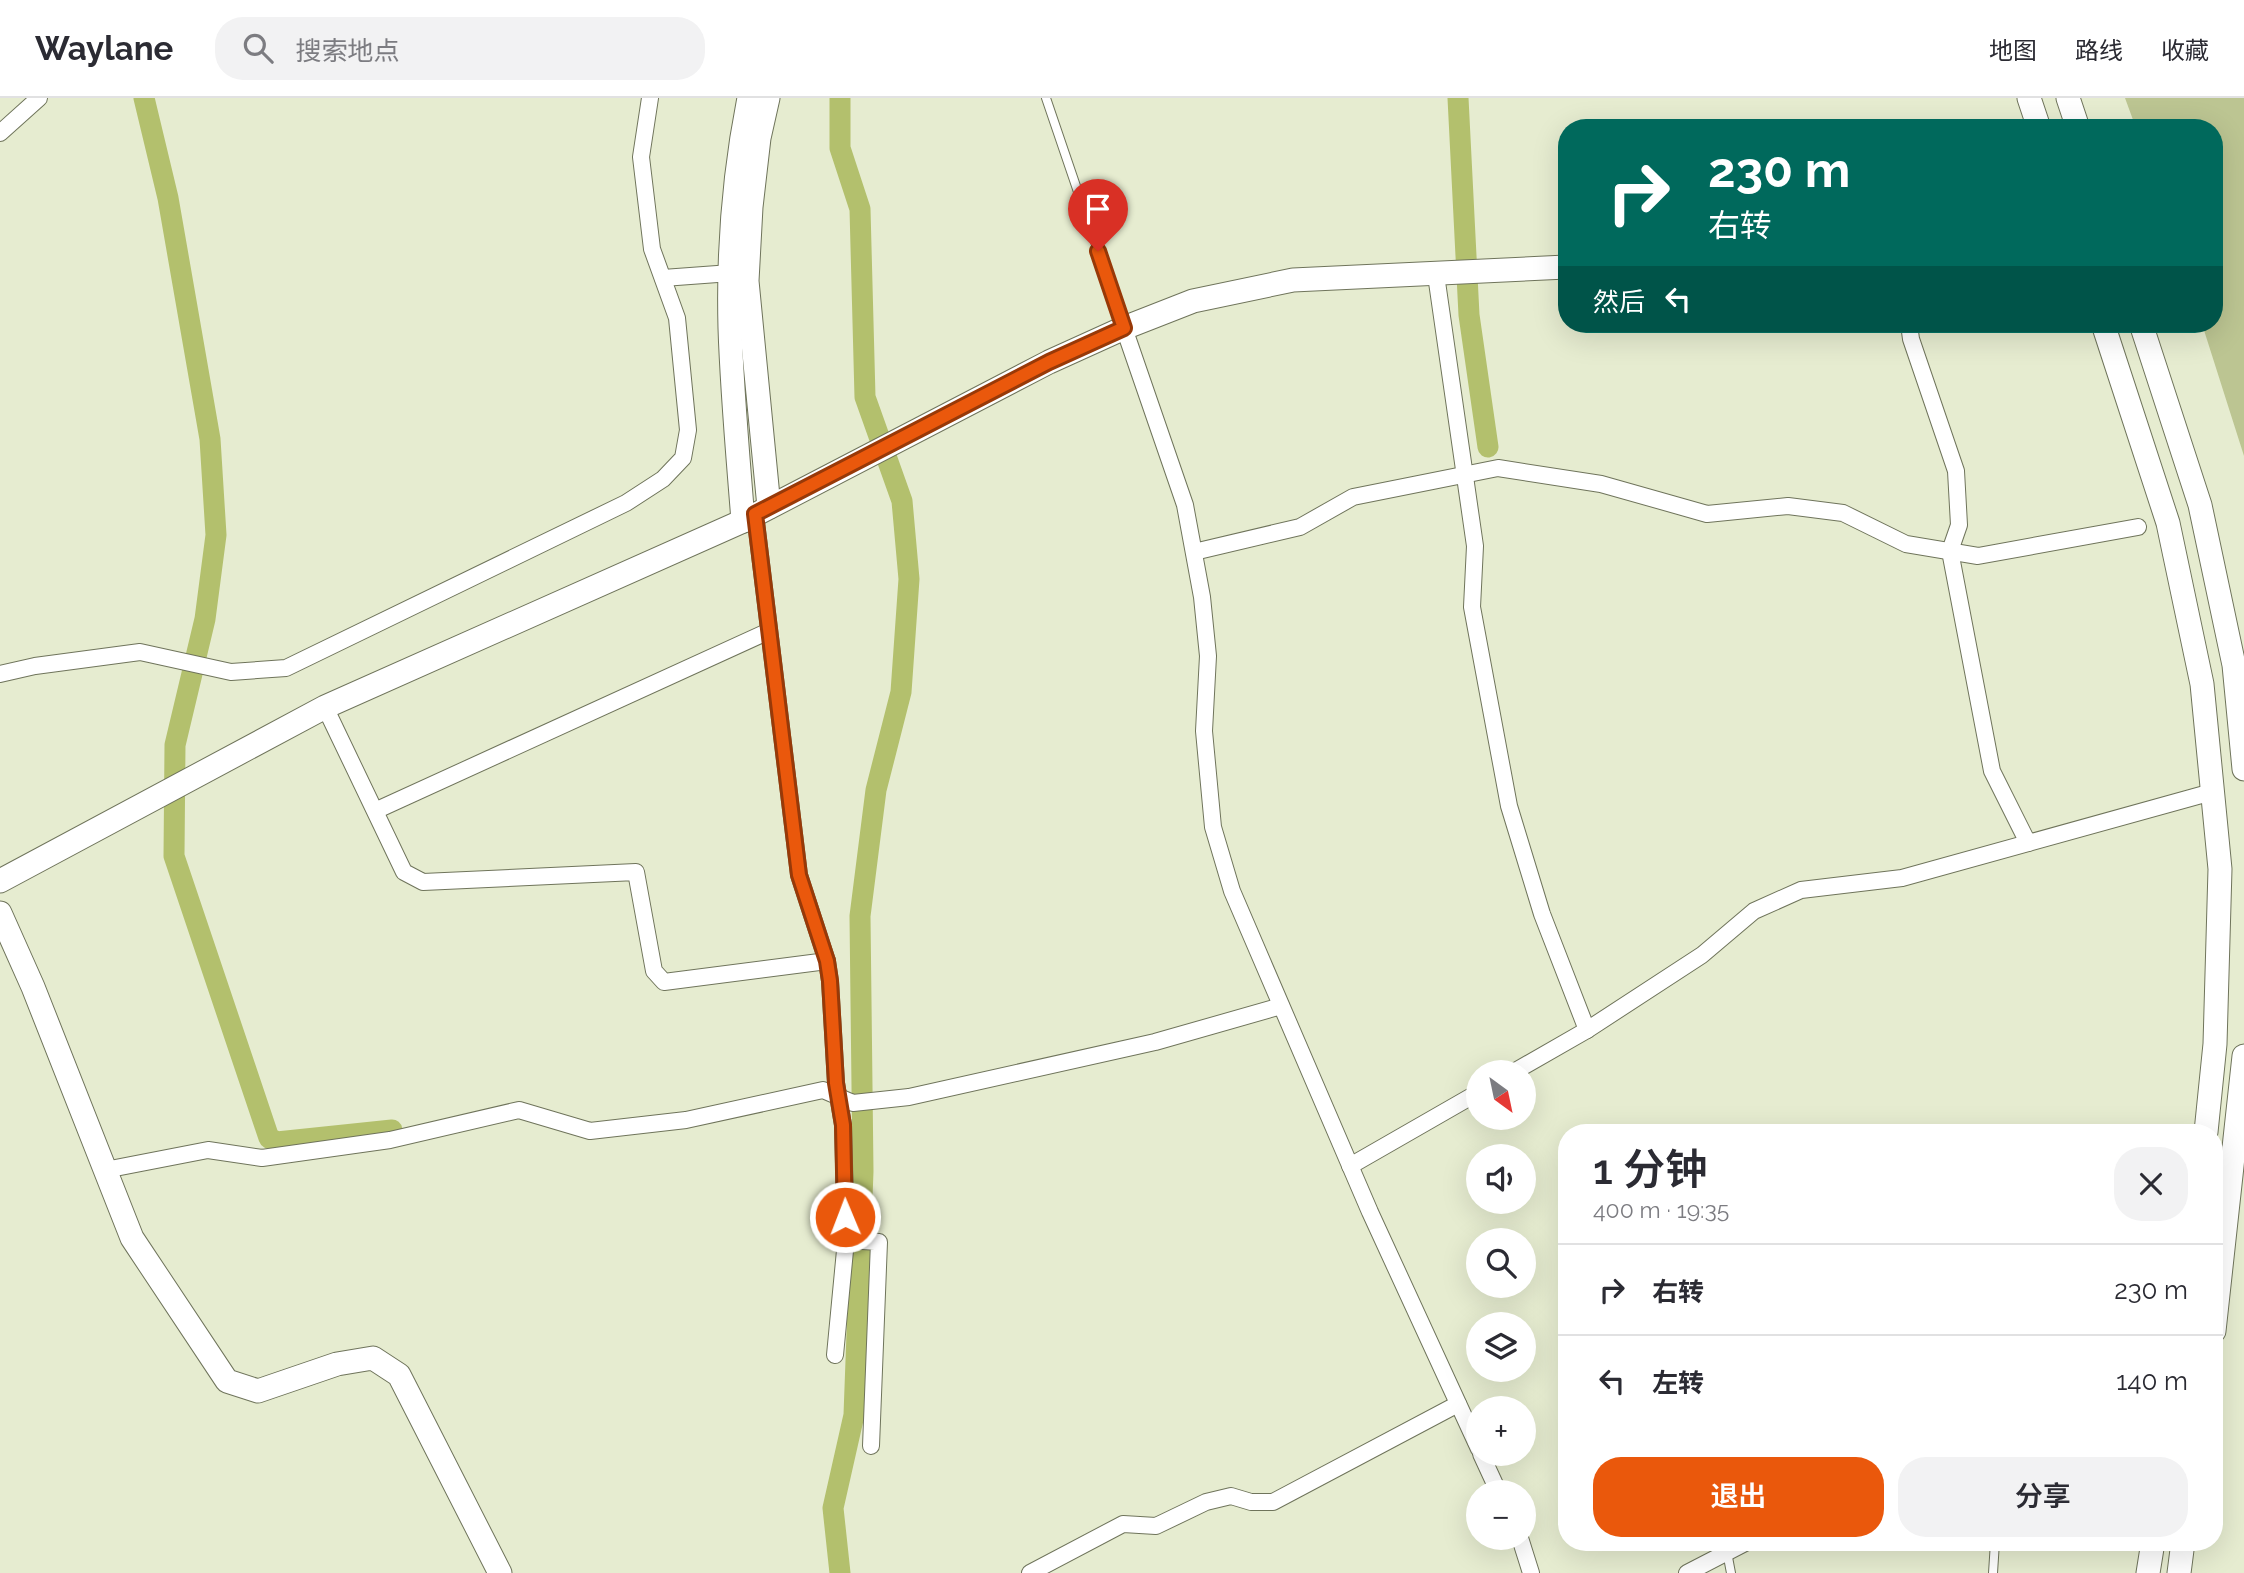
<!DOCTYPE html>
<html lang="zh">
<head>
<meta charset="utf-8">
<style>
  body { margin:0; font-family:Raleway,"Noto Sans SC",sans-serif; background:#f2f2f3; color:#2b2b33; height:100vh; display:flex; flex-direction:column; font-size:26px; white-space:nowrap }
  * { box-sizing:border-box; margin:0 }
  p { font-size:23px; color:#7c7c81 }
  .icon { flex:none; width:38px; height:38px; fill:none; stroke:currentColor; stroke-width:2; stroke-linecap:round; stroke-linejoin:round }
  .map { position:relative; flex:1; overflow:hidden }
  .side { position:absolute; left:1558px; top:1026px; width:665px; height:427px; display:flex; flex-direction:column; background:#fff; border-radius:28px; box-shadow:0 7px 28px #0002 }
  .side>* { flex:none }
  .guide { position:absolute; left:1558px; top:21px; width:665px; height:214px; border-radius:28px; box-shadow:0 7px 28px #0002; background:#00695c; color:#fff; overflow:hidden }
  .needle { width:46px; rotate:147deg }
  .tools { position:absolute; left:1466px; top:962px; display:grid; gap:14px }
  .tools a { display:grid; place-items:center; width:70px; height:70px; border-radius:50%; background:#fff; box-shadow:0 7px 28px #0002; font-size:35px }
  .pin { position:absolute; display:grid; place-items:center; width:60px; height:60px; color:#fff; margin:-72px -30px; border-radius:50% 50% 50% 0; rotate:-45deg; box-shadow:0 0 7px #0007 }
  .pin .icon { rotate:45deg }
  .me { position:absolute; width:77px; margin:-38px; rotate:359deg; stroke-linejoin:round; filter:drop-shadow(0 0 5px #0008) }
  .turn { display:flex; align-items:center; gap:24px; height:147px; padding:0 35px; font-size:32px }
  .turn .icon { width:91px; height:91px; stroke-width:2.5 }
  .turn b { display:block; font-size:49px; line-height:60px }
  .then { display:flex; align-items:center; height:66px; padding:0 35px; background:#0003; gap:14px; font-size:26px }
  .round { display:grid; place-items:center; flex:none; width:74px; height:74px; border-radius:28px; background:#f2f2f3 }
  .head { display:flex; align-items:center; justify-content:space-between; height:119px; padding:0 35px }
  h1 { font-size:42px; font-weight:600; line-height:52px }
  .cta { display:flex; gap:14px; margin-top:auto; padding:14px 35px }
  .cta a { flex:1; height:80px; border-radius:28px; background:#ea580c; color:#fff; font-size:28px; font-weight:600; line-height:80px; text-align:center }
  .cta a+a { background:#f2f2f3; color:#2b2b33 }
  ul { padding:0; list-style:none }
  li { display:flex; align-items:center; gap:21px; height:91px; padding:0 35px; border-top:2px solid #e1e1e2 }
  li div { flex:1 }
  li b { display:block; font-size:26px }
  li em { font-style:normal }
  header { display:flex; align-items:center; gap:42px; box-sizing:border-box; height:98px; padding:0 35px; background:#fff; border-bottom:2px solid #e1e1e2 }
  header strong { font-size:33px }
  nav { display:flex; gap:38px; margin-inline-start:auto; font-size:24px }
  .search { width:490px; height:63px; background:#f2f2f3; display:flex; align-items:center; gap:18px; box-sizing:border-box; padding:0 24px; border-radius:28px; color:#7c7c81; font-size:26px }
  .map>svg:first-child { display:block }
  .green { fill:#bcc592 }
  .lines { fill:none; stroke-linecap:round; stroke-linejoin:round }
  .canal { stroke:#b3c06d; stroke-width:21 }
  .lane-casing { stroke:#6f745b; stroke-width:10 }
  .street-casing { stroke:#6f745b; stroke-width:18 }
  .secondary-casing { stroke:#6f745b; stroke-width:25 }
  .lane { stroke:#fff; stroke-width:8 }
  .street { stroke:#fff; stroke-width:16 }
  .secondary { stroke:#fff; stroke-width:23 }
  .route-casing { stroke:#983908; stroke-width:18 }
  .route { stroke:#ea580c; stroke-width:12 }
</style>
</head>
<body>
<header>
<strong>Waylane</strong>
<div class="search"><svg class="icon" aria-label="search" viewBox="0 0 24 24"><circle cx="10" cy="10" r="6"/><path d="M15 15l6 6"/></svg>搜索地点</div>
<nav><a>地图</a><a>路线</a><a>收藏</a></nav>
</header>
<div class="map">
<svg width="2244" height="1475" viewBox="0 0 2244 1475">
  <rect width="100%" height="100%" fill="#e6ecd0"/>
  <polygon class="green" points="2125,0 2244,0 2244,358 2202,226 2214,226 2214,30 2136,30"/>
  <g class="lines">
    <g class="canal">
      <polyline points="144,0 168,100 210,341 216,437 205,521 175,647 174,758 269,1040 277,1044 392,1032"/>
      <polyline points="840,0 840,50 860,111 865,299 902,403 909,481 901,594 876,692 860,818 863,1073 854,1317 833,1410 840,1475"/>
      <polyline points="1458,0 1469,217 1488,349"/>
    </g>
    <g class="lane-casing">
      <g id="lane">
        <polyline points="1046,0 1124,229"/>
        <polyline points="1727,1454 1731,1475"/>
        <polyline points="1993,1475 1995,1444"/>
      </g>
    </g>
    <g class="street-casing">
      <g id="street">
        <polyline points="0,35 39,0"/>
        <polyline points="1436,177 1475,448 1472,509 1509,708 1542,816 1587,932"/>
        <polyline points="663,180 731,175"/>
        <polyline points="1909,226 1911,241 1956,373 1959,427 1950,453 1992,673 2028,745"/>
        <polyline points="1124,230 1185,407 1202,499 1208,558 1204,633 1213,729 1232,793 1370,1114 1479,1351"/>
        <polyline points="755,416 799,777 827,863 830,883 836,985 843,1027 846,1142 835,1257"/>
        <polyline points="1194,454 1300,429 1353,399 1498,370 1601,386 1707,416 1788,408 1843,415 1906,446 1978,458 2138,429"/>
        <polyline points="0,576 35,568 140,554 231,574 286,570 626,405 663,381 683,360 688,332 677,220 652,151 641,59 650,0"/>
        <polyline points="325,609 404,774 423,784 636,774 654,873 664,884 827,863"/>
        <polyline points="377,712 769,533"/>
        <polyline points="1512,975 1587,932 1702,857 1754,813 1801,792 1902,780 2212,694"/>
        <polyline points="1350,1068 1479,994"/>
        <polyline points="105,1072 208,1052 262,1060 390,1042 519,1012 590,1033 686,1022 823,992 853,1005 909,999 1155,944 1281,908"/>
        <polyline points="846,1142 879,1144 871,1348"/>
        <polyline points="1481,1356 1499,1395"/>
        <polyline points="1520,1440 1531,1475"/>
        <polyline points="1030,1475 1123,1426 1156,1428 1206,1404 1231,1398 1251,1404 1273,1404 1458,1306"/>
        <polyline points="1687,1475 1747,1444"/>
      </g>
    </g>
    <g class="secondary-casing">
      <g id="secondary">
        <polyline points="768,0 759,40 751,109 747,183 769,409"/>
        <polyline points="2029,0 2039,30"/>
        <polyline points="2068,0 2078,30"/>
        <polyline points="2103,226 2168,425 2202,586 2220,771 2215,946 2206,1034"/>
        <polyline points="2141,226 2200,407 2234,567 2244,671"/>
        <path d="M743,423C738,358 732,294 730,230C728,153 734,75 749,0"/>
        <polyline points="0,783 325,609 743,423 1049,264 1124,230 1193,203 1293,182 1566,169"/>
        <polyline points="0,815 33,889 132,1140 227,1283 258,1293 337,1266 373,1260 399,1277 500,1475"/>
        <polyline points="2214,1233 2244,958"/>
        <polyline points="2148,1475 2153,1444"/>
        <polyline points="2179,1475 2183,1444"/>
      </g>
    </g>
    <use href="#lane" class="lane"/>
    <use href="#street" class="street"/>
    <use href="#secondary" class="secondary"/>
  </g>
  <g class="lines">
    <g class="route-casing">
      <polyline id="route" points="845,1119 843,1027 836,985 830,883 827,863 799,777 755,416 1049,264 1124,230 1098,153"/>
    </g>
    <use href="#route" class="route"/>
  </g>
</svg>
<div class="tools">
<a><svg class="needle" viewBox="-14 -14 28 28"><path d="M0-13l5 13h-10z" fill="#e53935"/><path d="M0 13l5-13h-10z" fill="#7c7c81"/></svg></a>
<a><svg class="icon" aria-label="sound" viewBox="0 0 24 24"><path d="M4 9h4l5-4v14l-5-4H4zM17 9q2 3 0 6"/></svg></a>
<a><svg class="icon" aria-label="search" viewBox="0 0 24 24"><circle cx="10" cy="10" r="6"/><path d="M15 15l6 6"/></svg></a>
<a><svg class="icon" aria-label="layers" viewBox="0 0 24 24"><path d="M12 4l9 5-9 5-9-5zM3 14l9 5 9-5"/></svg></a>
<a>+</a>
<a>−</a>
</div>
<div class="pin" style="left:1098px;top:153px;background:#d93025"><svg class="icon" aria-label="arrive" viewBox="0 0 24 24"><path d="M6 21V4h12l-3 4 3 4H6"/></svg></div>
<svg class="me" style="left:845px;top:1119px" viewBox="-20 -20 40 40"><circle r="17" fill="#ea580c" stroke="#fff" stroke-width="3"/><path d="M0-11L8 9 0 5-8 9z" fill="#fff"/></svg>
<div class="guide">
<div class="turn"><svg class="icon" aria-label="right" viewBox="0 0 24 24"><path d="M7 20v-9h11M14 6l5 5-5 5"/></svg><div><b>230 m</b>右转</div></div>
<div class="then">然后<svg class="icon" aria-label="left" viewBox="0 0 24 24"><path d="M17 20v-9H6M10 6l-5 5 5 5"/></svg></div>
</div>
<section class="side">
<div class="head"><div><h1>1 分钟</h1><p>400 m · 19:35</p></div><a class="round"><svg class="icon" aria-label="close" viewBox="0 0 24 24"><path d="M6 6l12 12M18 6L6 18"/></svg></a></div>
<ul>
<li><svg class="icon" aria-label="right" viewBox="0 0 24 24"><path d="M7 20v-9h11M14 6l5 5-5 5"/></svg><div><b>右转</b></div><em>230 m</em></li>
<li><svg class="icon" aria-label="left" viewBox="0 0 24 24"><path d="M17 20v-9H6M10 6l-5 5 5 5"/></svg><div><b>左转</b></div><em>140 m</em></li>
</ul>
<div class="cta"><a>退出</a><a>分享</a></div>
</section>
</div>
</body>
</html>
